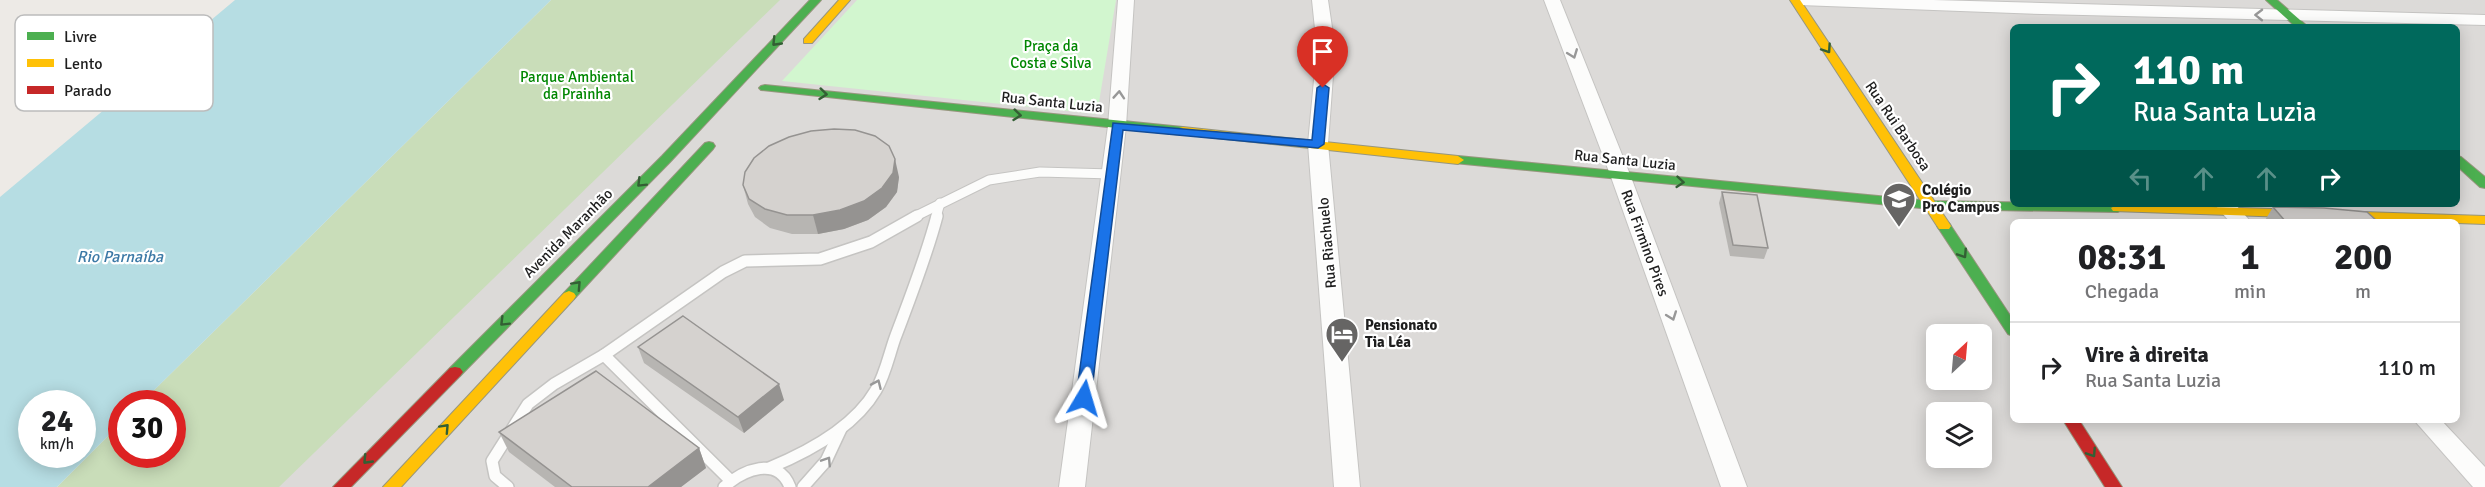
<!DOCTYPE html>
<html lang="pt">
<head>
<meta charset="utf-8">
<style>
  body { margin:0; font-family:Signika,sans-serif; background:#f6f6f6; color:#202124; height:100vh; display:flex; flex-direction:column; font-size:22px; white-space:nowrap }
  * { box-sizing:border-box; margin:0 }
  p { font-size:20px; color:#757577 }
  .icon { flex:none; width:33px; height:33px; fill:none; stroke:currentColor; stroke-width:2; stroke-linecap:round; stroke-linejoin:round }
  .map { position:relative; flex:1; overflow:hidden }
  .sheet { position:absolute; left:2010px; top:219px; width:450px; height:204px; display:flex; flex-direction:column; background:#fff; border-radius:9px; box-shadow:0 3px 15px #0003 }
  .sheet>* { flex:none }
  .guide { position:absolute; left:2010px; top:24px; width:450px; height:183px; border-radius:9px; box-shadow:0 3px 15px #0003; background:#00695c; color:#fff; overflow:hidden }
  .needle { width:39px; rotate:26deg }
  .controls { position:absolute; left:1926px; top:324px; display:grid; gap:12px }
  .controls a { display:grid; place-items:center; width:66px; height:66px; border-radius:9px; background:#fff; box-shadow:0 3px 15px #0003; font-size:30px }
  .speed { position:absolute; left:18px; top:390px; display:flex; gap:12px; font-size:30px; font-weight:700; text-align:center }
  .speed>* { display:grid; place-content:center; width:78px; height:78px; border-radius:50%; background:#fff; box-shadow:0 3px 15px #0003; line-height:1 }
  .speed small { font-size:15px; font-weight:400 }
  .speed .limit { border:9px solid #d22; background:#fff; color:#111 }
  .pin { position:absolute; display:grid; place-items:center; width:51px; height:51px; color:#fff; margin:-62px -26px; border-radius:50% 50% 50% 0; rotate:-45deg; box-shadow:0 0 6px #0007 }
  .pin .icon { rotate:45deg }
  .me { position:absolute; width:66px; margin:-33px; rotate:7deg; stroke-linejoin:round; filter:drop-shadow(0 0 4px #0008) }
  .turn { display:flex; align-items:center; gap:21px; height:126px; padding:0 24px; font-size:27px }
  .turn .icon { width:78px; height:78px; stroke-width:2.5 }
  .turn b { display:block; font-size:42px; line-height:51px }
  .lanes { display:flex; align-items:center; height:57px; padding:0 24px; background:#0003; justify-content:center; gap:30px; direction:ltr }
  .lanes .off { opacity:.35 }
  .eta { display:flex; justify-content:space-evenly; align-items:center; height:102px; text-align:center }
  .eta b { font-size:36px; font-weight:800; line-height:42px }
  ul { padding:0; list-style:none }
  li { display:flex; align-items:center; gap:18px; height:90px; padding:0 24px; border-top:2px solid #e0e0e0 }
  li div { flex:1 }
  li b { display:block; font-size:22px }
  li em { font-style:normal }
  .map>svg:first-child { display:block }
  .residential { fill:#dcdad8; fill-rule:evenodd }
  .forest { fill:#c9ddb9 }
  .park { fill:#d2f6cf }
  .water { fill:#b6dde3; fill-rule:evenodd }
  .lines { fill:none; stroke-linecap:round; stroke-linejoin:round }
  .lane-far1-casing { stroke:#c5c4c2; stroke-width:11 }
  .lane-casing { stroke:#c5c4c2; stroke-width:14 }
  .street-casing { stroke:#c5c4c2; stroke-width:2 }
  .fast-casing { stroke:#97967e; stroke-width:2 }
  .slow-casing { stroke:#97967e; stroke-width:2 }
  .jam-casing { stroke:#97967e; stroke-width:2 }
  .lane-far1 { stroke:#fcfcfb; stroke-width:9 }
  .lane { stroke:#fcfcfb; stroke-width:11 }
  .street { fill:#fcfcfb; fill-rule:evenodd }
  .fast { fill:#4caf50; fill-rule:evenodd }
  .slow { fill:#ffc107; fill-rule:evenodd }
  .jam { fill:#c62828; fill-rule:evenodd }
  .wall { fill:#b7b5b2 }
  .shaded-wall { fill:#959391 }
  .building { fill:#d5d2cf; stroke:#959391; stroke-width:1.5 }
  .oneway { stroke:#989898 }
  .oneway2 { stroke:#335f34 }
  .route { fill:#1a73e8; stroke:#114b97; stroke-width:1.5 }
  .labels { text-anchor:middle; stroke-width:4.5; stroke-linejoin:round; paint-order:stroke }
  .park-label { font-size:15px; fill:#018702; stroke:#fff }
  .street-label { font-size:15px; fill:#1e1e1e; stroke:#fff }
  .poi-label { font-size:15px; font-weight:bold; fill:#1e1e1e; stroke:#fff; text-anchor:start }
  .water-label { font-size:16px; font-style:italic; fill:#3c79a6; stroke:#fff }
  .key { fill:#fff; stroke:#bcbcbc; stroke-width:1.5 }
  .key-label { font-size:16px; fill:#1e1e1e }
</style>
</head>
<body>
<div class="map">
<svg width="2485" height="487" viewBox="0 0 2485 487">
  <rect width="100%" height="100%" fill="#edeae6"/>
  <path class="residential" d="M618,0H2485V487H189ZM2013,27H2457V204H2013ZM2013,222H2457V420H2013ZM1936,334H1982V380H1936ZM1936,412H1982V458H1936Z"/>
  <polygon class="forest" points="551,0 780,0 279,487 57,487 121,423 122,454 172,454 172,404 141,403"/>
  <polygon class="park" points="857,0 1116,0 1097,114 782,81"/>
  <path class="water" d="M235,0H551L141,403L122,404L121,423L57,487H0V197ZM32,404H82V454H32Z"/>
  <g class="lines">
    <g class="lane-far1-casing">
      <g id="lane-far1">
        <polyline points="914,217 989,180 1040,172 1112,174"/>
        <polyline points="936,217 940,203"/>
      </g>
    </g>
    <g class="lane-casing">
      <g id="lane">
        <path d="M769,468C808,452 854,428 876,390C885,375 889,355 895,338C910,298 926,258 937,216"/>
        <polyline points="730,480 604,355 723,272 745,261 820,259 871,242 917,216"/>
        <polyline points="508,487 495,476 492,461 528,404 554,384 604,355"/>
        <path d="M724,487C743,470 778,455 790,487"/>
        <polyline points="803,487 826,461 841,429"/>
      </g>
    </g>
    <g class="street-casing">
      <g id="street">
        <polygon points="1118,0 1134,0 1126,126 1085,487 1059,487 1108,126"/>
        <polygon points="1312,0 1328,0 1335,48 1328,144 1360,487 1334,487 1308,144 1317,48"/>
        <polygon points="1544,0 1560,0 1631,177 1747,487 1721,487 1611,177"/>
        <polygon points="1792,0 1933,0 2485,15 2485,25 2042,14 1800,5"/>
        <polygon points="2214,204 2235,204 2251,222 2230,222"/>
        <polygon points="2414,420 2441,420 2485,467 2485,487 2473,487"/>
      </g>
    </g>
    <g class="fast-casing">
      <g id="fast">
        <polygon points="810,0 821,0 670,162 460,376 450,376 447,372 450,368 662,156"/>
        <polygon points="2266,0 2277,0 2308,27 2296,27"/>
        <polygon points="765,85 1183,127 1189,131 1183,135 761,90 759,88 761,86"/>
        <polygon points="709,142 713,143 715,146 713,149 574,299 564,299 562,296 564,293 705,143"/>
        <polygon points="1458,156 1931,201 2118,204 2125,208 2118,212 1931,209 1454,163 1452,160"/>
        <polygon points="2457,156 2461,157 2485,177 2485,188 2480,187 2457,166"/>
        <polygon points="1944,222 1949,223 2013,320 2013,336 2008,334 1937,226"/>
      </g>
    </g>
    <g class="slow-casing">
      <g id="slow">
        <polygon points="839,0 850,0 812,43 804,43 804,39"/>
        <polygon points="1790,0 1800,0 1951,226 1949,229 1939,229"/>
        <polygon points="1183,127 1458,156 1464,160 1458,164 1179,134 1177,131 1179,128"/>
        <polygon points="2118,204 2485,216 2485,224 2113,211 2111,208"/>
        <polygon points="569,291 574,293 576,296 574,299 401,487 383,487 564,293"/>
      </g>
    </g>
    <g class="jam-casing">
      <g id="jam">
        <polygon points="455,367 460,368 463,372 460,376 351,487 333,487 450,368"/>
        <polygon points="2063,420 2079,420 2122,487 2105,487"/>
      </g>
    </g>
    <use href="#lane-far1" class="lane-far1"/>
    <use href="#lane" class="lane"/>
    <use href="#street" class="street"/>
    <use href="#fast" class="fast"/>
    <use href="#slow" class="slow"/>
    <use href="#jam" class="jam"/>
  </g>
  <g class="wall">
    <polygon points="899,177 897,192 886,207 868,220 844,229 818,234 792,234 770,228 755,217 748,204 743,185"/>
    <polygon points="1722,192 1768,248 1764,259 1730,256 1719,203"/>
    <polygon points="2273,207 2378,222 2264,222"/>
    <polygon points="638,347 784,400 744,433 644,363"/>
    <polygon points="499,432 699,448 706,468 681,487 555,487 509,452"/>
  </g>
  <g class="shaded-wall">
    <polygon points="895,159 899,177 897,192 886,207 868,220 844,229 818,234 813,215"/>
    <polygon points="779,384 784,400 744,433 738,417"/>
    <polygon points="699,448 706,468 681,487 648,487"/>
  </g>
  <g class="building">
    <polygon points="834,129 855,130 875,136 889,146 895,159 893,173 882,188 864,201 840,210 813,215 787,215 765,209 749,199 743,185 745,172 754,158 769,146 789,137 811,131"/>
    <polygon points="1722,192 1757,195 1768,248 1733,245"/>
    <polygon points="2273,207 2324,208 2367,212 2378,222 2286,222"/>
    <polygon points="683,316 779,384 738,417 638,347"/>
    <polygon points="596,371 699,448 648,487 572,487 499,432"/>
  </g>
  <defs><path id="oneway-chevron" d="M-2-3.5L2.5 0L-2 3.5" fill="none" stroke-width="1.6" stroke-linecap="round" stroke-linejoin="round" transform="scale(1.5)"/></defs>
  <g class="oneway">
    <use href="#oneway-chevron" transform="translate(2259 15) rotate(-179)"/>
    <use href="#oneway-chevron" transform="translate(1573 54) rotate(69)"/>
    <use href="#oneway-chevron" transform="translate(1119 95) rotate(-86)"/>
    <use href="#oneway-chevron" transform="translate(1672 316) rotate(70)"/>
    <use href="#oneway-chevron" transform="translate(877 384) rotate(-66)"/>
    <use href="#oneway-chevron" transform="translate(827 461) rotate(-57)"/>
  </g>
  <g class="oneway2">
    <use href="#oneway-chevron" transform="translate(776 42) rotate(134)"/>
    <use href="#oneway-chevron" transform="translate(1827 49) rotate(56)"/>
    <use href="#oneway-chevron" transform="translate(823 94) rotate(6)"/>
    <use href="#oneway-chevron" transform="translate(1017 115) rotate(6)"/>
    <use href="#oneway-chevron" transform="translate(1680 182) rotate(5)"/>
    <use href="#oneway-chevron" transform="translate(641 183) rotate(135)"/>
    <use href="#oneway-chevron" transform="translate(1963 254) rotate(57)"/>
    <use href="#oneway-chevron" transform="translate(577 285) rotate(-47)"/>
    <use href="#oneway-chevron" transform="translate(504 322) rotate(135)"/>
    <use href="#oneway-chevron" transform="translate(445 428) rotate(-47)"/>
    <use href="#oneway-chevron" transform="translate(2092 453) rotate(57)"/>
    <use href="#oneway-chevron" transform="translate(367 460) rotate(134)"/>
  </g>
  <polygon class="route" points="1323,84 1329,88 1324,144 1318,148 1123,130 1091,398 1089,401 1078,401 1076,398 1113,123 1312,140 1317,88"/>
  <defs>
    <g id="school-pin" transform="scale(1.725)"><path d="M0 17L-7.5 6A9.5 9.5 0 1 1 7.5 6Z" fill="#666564" stroke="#fff"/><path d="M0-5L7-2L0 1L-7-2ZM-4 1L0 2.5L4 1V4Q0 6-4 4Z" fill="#fff"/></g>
    <g id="hotel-pin" transform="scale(1.725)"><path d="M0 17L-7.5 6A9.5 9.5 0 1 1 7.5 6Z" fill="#666564" stroke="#fff"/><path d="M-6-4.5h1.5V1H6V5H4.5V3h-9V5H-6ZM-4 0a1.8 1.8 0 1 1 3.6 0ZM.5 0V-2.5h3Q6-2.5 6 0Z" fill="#fff"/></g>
  </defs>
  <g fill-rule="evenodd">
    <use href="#school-pin" x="1899" y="199"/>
    <use href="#hotel-pin" x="1342" y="334"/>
  </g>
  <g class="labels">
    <g class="park-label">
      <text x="1051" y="51">Praça da<tspan x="1051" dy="17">Costa e Silva</tspan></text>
      <text x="577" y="82">Parque Ambiental<tspan x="577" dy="17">da Prainha</tspan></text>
    </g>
    <g class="street-label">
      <text transform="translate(1052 102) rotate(6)" y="5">Rua Santa Luzia</text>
      <text transform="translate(1898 126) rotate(56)" y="5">Rua Rui Barbosa</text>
      <text transform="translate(1625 160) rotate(6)" y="5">Rua Santa Luzia</text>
      <text transform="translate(568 233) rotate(-45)" y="5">Avenida Maranhão</text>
      <text transform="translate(1327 243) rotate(-95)" y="5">Rua Riachuelo</text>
      <text transform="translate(1645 243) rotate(70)" y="5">Rua Firmino Pires</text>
    </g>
    <g class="poi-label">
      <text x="1922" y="195">Colégio<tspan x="1922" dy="17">Pro Campus</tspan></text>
      <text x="1365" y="330">Pensionato<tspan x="1365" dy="17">Tia Léa</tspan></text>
    </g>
    <g class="water-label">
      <text x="120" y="262">Rio Parnaíba</text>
    </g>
  </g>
  <rect x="15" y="15" width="198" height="96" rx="9" class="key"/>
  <rect x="27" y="32" width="27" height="8" fill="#4caf50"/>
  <rect x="27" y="59" width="27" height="8" fill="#ffc107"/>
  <rect x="27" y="86" width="27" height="8" fill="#c62828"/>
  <g class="key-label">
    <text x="64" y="42">Livre</text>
    <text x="64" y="69">Lento</text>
    <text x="64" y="96">Parado</text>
  </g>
</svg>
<div class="controls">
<a><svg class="needle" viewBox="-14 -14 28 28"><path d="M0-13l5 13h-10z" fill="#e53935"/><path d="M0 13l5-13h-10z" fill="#757577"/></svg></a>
<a><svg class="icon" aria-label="layers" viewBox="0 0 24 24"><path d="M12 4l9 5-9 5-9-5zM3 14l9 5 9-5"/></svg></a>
</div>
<div class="speed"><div>24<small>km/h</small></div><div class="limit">30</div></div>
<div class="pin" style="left:1323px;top:88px;background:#d93025"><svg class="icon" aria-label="arrive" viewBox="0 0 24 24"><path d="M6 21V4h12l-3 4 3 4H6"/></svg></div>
<svg class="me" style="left:1084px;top:398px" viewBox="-20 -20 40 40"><path d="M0-17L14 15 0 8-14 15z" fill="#1a73e8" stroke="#fff" stroke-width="4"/></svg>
<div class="guide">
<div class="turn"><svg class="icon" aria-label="right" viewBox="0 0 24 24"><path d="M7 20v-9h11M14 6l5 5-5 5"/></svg><div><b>110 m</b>Rua Santa Luzia</div></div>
<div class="lanes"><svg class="icon off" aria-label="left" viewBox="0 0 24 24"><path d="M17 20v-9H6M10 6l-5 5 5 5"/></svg><svg class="icon off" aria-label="ahead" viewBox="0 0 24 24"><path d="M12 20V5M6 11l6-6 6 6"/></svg><svg class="icon off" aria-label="ahead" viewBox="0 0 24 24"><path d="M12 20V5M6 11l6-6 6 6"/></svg><svg class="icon" aria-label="right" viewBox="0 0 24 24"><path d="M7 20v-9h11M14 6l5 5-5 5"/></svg></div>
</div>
<section class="sheet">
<div class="eta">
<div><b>08:31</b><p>Chegada</p></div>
<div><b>1</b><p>min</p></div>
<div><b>200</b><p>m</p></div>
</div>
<ul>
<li><svg class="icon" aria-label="right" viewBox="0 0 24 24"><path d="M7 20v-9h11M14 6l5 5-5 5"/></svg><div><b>Vire à direita</b><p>Rua Santa Luzia</p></div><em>110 m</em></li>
</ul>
</section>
</div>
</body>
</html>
